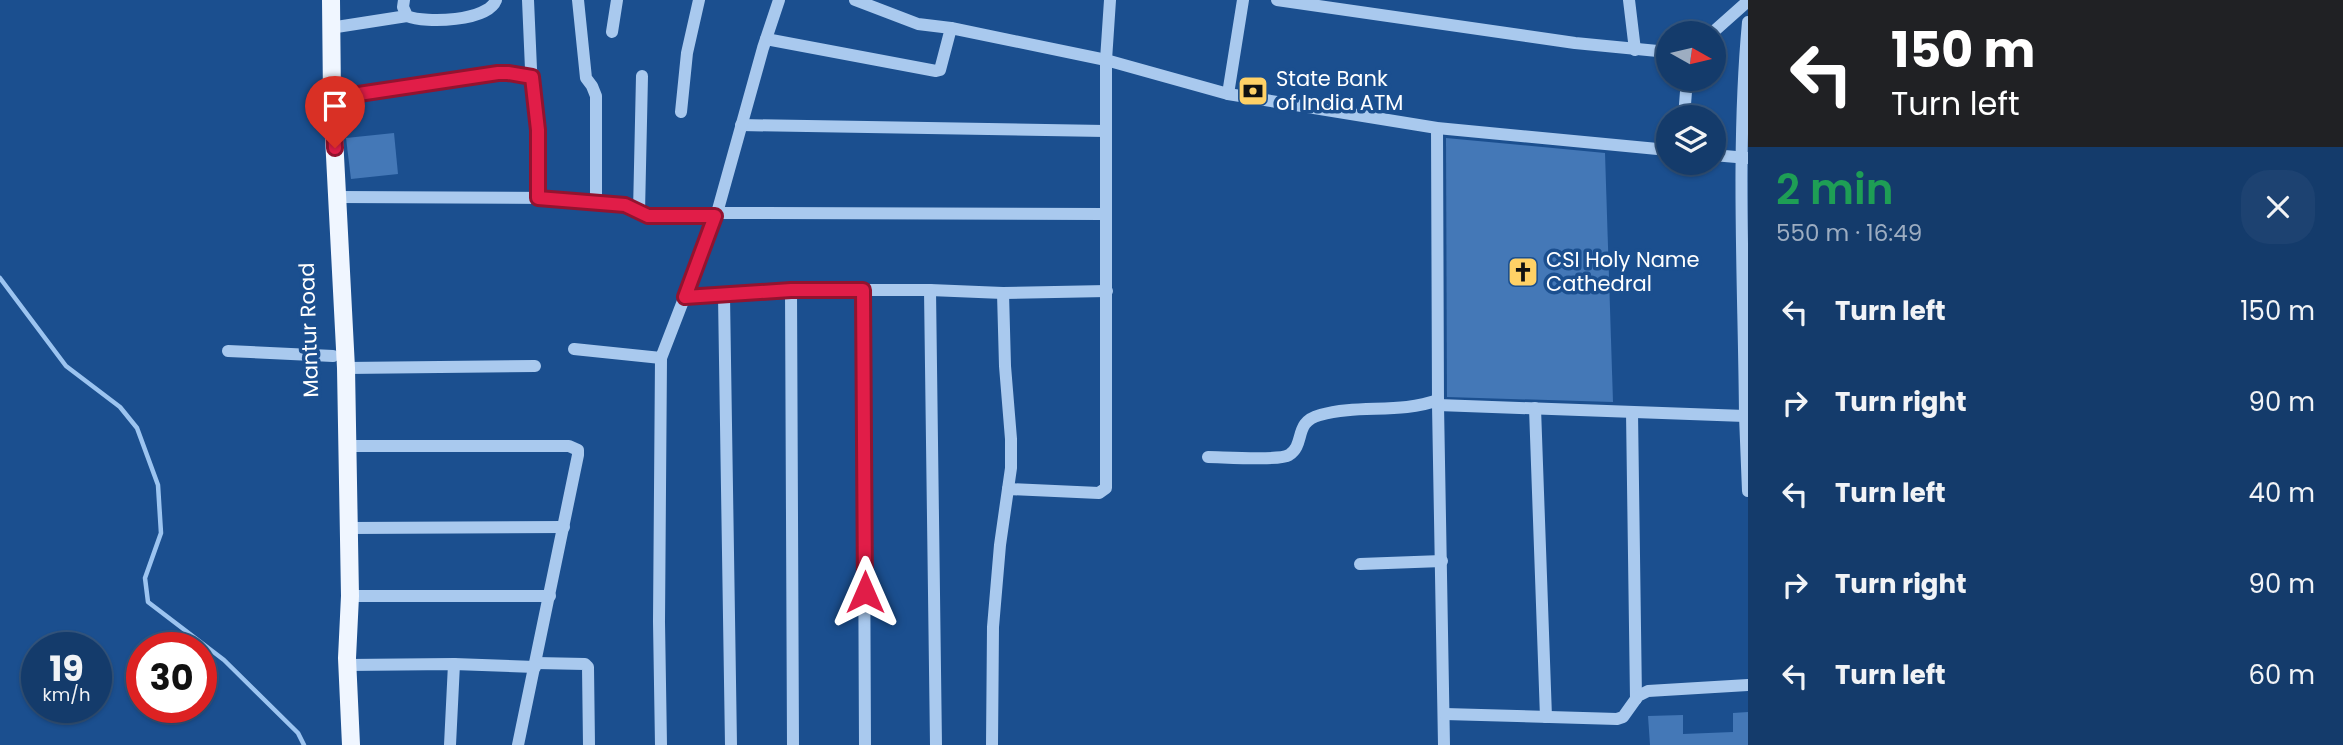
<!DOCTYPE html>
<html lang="en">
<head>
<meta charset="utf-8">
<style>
  body { margin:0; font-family:Poppins,sans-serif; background:#1d4271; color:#f1f3f6; height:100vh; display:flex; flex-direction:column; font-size:26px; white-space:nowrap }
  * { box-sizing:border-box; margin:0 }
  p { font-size:23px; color:#9dadc1 }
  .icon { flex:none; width:38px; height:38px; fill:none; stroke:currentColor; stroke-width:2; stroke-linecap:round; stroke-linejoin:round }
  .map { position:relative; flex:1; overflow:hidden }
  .details { display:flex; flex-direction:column; background:#143b6b; width:595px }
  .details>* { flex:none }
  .top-card { background:#202124; color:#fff; overflow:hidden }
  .needle { width:46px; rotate:98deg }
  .buttons { position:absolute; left:1656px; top:21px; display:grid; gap:14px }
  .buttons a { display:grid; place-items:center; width:70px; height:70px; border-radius:50%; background:#143b6b; box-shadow:0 2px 5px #0004,0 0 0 2px #33557e; font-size:35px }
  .speed { position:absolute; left:21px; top:632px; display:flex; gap:14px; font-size:35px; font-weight:700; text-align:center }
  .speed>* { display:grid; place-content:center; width:91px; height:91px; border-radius:50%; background:#143b6b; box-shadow:0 2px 5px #0004,0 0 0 2px #33557e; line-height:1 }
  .speed small { font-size:18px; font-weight:400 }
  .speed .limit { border:10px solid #d22; background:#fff; color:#111 }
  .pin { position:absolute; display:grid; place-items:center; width:60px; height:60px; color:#fff; margin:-72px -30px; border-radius:50% 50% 50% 0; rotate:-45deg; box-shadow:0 0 7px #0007 }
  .pin .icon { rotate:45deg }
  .me { position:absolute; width:77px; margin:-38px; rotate:0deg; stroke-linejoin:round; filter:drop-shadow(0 0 5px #0008) }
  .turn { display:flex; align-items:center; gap:24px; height:147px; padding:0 28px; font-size:32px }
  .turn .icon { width:91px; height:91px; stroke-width:2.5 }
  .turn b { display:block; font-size:49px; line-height:60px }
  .round { display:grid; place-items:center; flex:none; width:74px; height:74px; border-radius:28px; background:#1d4271 }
  .headline { display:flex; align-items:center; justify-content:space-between; height:119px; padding:0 28px }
  h1 { font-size:42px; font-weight:600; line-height:52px; color:#1e9e55 }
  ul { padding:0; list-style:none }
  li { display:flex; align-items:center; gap:21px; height:91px; padding:0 28px }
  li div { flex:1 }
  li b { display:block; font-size:26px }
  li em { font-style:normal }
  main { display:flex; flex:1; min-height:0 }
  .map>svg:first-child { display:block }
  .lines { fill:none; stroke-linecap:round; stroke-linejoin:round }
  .stream { stroke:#9cc4f0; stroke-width:4.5 }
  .building { fill:#4478b7 }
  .minor { stroke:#a9c9ee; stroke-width:12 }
  .major { stroke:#f0f6ff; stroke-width:18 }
  .route-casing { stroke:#92132f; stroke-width:18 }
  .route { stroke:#e11d48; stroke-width:12 }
  .labels { text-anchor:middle; stroke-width:7; stroke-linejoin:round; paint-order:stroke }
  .poi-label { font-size:21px; fill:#fff; stroke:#1b4f8f; text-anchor:start }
  .street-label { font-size:21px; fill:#fff; stroke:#1b4f8f }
</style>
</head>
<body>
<main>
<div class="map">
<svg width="1748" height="745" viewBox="0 0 1748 745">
  <rect width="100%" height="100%" fill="#1b4f8f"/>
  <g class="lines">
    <polyline class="stream" points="0,278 66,366 120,407 137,428 158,485 161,533 145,578 148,602 224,660 298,733 304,745"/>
  </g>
  <g class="building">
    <polygon points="394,133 398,174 351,179 346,138"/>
    <polygon points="1446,138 1605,153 1613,402 1447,397"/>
    <polygon points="1748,712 1748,745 1650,745 1648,716 1683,715 1683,734 1733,732 1733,713"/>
  </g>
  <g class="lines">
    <g class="minor">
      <path d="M404,0L403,7L407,16C426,24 488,21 496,0"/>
      <polyline points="528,0 531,69 538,129 538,199"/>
      <polyline points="578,0 586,78 592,86 596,96 596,202"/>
      <polyline points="855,0 918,24 951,28 1106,60 1228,94 1437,128 1668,150"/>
      <polyline points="1277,0 1575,43 1668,52"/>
      <polyline points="1629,0 1635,50"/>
      <polyline points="330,28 407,16"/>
      <polyline points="612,32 617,0"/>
      <polyline points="1712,33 1748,1"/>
      <polyline points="766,39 936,71 940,70 951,28"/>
      <polyline points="1228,94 1243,0"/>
      <polyline points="332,98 498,73 532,77"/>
      <polyline points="681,112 687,53 699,0"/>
      <polyline points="1684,117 1687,79"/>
      <polyline points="741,125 1105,131"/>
      <polyline points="1437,128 1438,405 1444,745"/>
      <polyline points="1713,155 1748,158"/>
      <polyline points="338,197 556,198 625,205 648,216 715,216"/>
      <polyline points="639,212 642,76"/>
      <polyline points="717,213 1106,214"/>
      <polyline points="791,290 793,745"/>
      <polyline points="863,290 865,745"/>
      <polyline points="930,290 1003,293 1107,291"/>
      <polyline points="724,296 791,290 930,290 936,745"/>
      <polyline points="685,297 724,296 731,745"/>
      <polyline points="574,349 661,358 717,213 763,48 779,0"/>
      <polyline points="228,351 333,356"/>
      <polyline points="661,358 659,622 661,745"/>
      <polyline points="346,368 535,366"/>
      <path d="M1438,405L1745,416C1744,285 1736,152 1748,22"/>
      <polyline points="1535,408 1546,717"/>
      <polyline points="1632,412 1636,699"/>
      <polyline points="1745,416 1748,491"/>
      <polyline points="347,446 569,446 578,450 578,455 518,745"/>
      <path d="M1208,457C1222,457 1279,461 1289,455C1306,444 1293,422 1320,415C1358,404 1400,414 1438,400"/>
      <polyline points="1008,489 1099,493 1106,488 1106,60 1110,0"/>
      <polyline points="350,528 564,527"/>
      <polyline points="1360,564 1442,561"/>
      <polyline points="350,596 550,596"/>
      <polyline points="536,663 585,664 588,667 589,745"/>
      <polyline points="347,665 454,664 535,667"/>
      <polyline points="1445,714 1617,719 1623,717 1638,696 1648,691 1748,685"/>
      <polyline points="450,745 454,664"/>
      <polyline points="992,745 993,627 1000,545 1011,468 1011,439 1005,366 1003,293"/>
    </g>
    <polyline class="major" points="331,0 332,98 346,368 350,596 347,658 351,745"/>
  </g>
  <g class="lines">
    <g class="route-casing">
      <polyline id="route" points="335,148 332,98 498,73 508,73 532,77 538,130 538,198 625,205 648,216 715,216 685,297 791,290 863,290 865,592"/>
    </g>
    <use href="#route" class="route"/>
  </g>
  <defs>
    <g id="bank-square" transform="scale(1.575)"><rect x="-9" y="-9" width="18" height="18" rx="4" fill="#ffd166" stroke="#1b4f8f"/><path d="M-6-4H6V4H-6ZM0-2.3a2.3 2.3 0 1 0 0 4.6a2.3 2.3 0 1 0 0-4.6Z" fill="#111"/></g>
    <g id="church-square" transform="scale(1.575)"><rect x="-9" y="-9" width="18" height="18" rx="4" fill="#ffd166" stroke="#1b4f8f"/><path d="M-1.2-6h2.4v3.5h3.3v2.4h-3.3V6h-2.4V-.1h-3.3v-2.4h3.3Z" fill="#111"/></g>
  </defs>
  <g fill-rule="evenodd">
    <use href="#bank-square" x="1253" y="91"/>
    <use href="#church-square" x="1523" y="272"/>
  </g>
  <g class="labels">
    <g class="poi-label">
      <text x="1276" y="86">State Bank<tspan x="1276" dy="24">of India ATM</tspan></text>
      <text x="1546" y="267">CSI Holy Name<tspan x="1546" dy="24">Cathedral</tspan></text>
    </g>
    <g class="street-label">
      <text transform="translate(309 330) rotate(-92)" y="7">Mantur Road</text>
    </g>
  </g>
</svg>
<div class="buttons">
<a><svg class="needle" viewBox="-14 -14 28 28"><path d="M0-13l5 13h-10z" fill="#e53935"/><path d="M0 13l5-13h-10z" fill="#9dadc1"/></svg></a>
<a><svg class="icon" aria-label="layers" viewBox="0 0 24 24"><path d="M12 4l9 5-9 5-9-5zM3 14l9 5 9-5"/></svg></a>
</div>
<div class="speed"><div>19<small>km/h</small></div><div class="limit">30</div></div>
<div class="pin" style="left:335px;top:148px;background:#d93025"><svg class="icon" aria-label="arrive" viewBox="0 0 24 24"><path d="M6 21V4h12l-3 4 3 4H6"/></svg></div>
<svg class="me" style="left:865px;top:592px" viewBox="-20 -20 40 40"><path d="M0-17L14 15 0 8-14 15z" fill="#e11d48" stroke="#fff" stroke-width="4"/></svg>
</div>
<section class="details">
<div class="top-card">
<div class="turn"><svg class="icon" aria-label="left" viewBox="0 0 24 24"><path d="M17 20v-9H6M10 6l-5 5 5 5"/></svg><div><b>150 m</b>Turn left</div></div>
</div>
<div class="headline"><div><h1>2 min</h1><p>550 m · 16:49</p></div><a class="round"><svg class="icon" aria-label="close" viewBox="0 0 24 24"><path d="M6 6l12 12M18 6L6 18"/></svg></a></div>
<ul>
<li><svg class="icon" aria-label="left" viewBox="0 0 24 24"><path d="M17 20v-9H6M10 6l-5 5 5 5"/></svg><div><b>Turn left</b></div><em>150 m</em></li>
<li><svg class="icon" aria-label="right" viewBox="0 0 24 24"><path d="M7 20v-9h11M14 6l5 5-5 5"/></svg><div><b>Turn right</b></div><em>90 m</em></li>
<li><svg class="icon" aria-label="left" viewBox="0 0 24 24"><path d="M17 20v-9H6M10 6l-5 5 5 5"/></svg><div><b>Turn left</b></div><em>40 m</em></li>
<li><svg class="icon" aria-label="right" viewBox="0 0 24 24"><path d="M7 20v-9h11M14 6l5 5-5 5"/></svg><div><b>Turn right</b></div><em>90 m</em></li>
<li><svg class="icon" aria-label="left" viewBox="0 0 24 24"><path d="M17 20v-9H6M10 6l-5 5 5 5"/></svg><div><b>Turn left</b></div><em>60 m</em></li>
</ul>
</section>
</main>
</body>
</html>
